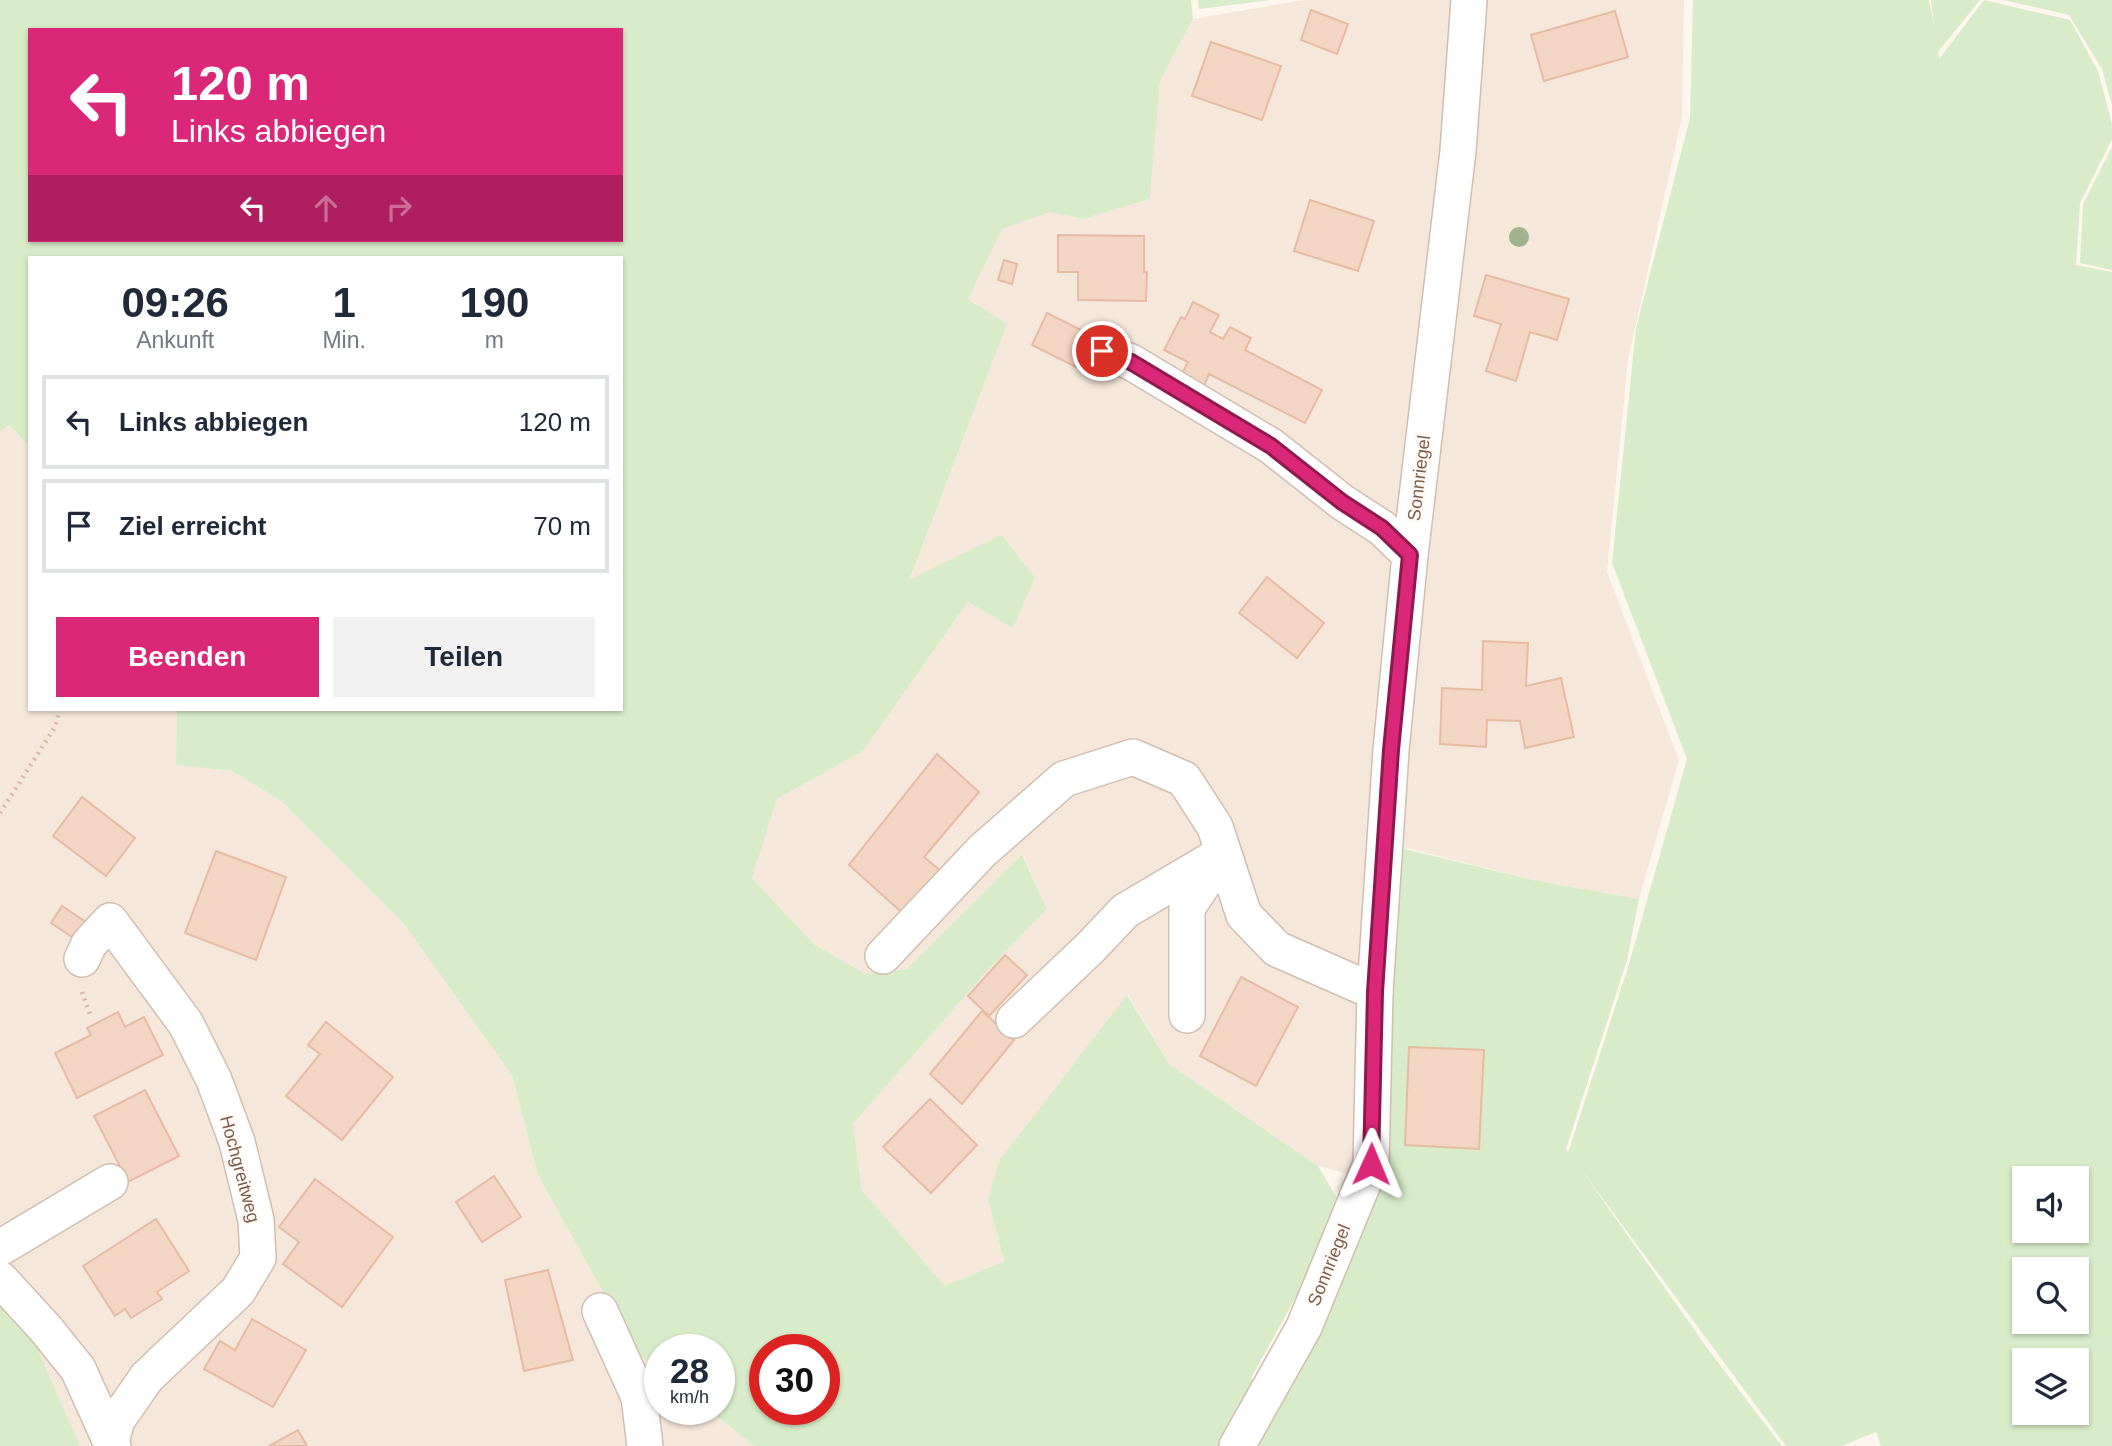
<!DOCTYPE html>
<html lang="de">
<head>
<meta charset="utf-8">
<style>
  body { margin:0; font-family:Arial,sans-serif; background:#f2f2f3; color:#1f2937; height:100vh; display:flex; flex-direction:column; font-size:26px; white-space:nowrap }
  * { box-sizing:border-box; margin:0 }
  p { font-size:23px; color:#747a83 }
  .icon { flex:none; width:38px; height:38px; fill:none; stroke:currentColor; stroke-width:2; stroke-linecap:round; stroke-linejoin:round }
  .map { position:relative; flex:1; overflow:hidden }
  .details { position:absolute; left:28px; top:256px; width:595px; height:455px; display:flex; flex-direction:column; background:#fff; border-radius:0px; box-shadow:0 2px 5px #0004 }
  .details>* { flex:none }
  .banner { position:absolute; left:28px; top:28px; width:595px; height:214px; border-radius:0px; box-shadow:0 2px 5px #0004; background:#db2777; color:#fff; overflow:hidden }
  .buttons { position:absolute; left:2012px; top:1166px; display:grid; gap:14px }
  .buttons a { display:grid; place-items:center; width:77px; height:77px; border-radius:0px; background:#fff; box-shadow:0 2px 5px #0004; font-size:35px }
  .speed { position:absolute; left:644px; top:1334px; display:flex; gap:14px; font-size:35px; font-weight:700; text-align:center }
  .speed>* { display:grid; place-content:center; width:91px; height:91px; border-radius:50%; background:#fff; box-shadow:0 2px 5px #0004; line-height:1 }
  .speed small { font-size:18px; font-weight:400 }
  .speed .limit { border:10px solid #d22; background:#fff; color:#111 }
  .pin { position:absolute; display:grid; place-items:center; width:60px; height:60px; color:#fff; margin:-30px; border:4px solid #fff; border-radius:50%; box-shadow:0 2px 7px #0007 }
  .me { position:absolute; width:77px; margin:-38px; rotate:1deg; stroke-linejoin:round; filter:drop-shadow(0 0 5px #0008) }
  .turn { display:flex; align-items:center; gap:24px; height:147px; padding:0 28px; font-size:32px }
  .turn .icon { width:91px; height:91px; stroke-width:2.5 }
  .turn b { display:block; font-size:49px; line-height:60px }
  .lanes { display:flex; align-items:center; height:66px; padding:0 28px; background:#0003; justify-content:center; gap:35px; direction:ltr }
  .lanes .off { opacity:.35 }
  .eta { display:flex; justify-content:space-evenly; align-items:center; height:119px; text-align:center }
  .eta b { font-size:42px; font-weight:800; line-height:49px }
  .cta { display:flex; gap:14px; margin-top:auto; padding:14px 28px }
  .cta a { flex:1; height:80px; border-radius:0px; background:#db2777; color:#fff; font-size:28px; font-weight:800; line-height:80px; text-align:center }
  .cta a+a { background:#f2f2f3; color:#1f2937 }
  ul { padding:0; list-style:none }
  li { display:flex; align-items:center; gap:21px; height:94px; margin:0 14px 10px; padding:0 14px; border:4px solid #e0e1e3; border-radius:0px }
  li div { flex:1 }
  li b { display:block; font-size:26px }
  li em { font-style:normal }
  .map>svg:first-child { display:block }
  .residential { fill:#f5e8da }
  .green { fill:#d8ecc9; fill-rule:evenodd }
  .building { fill:#f3d5c3; stroke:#e6bba3; stroke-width:2 }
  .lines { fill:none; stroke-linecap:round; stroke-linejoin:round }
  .minor-casing { stroke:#d1beb0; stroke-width:38 }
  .path { stroke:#d9b8a5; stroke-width:4.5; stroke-dasharray:2 5; stroke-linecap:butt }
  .minor { stroke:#fff; stroke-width:35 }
  .tree { fill:#a0b28e }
  .route-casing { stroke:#8e194d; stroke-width:18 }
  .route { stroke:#db2777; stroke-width:12 }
  .labels { text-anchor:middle; stroke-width:5; stroke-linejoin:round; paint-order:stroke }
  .street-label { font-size:18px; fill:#7a5c4d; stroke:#fffaf3 }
</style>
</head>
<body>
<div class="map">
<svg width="2112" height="1446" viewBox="0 0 2112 1446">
  <rect width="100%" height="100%" fill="#fdf6ec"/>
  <g class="residential">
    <polygon points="1304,0 1684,0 1682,117 1628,360 1607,572 1679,760 1639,899 1533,880 1372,839 1365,1081 1352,1175 1318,1166 1169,1064 1128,995 988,1199 1004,1261 945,1286 862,1190 853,1124 987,971 1047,909 1023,856 907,969 866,974 815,945 752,878 777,799 863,751 968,602 1013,627 1035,578 910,580 1007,324 968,299 1001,229 1050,212 1083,219 1150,199 1160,81 1193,19"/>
    <polygon points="9,425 30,447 30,709 177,709 176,765 232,771 281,801 404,924 512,1075 538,1175 637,1353 660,1371 660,1409 708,1409 754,1446 80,1446 0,1262 0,432"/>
  </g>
  <g class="green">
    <path d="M0,0H1191L1193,19L1160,81L1150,199L1083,219L1050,212L1002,229L968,299L1007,324L910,579L1002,535L1035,578L1013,628L968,602L863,751L777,799L752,878L815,945L866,974L907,969L1022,855L1047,909L987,971L853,1124L862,1190L945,1286L1004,1261L988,1199L1000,1160L1127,995L1169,1064L1318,1166L1344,1210L1251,1378L1272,1391L1368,1209L1392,846L1533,880L1639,899L1627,960L1566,1149L1568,1153L1629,964L1687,759L1612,563L1636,328L1690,118L1693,0H1929L1934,25L1931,0H1980L1938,52L1939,59L1984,0L2070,20L2098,71L2112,124V139L2080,203L2076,265L2112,272V1446H1881L1876,1432L1841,1446H1786L1580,1168L1710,1352L1782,1446H754L708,1409H719V1349H660V1371L637,1353L538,1175L512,1075L404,924L281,801L232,771L176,765L177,709H621V257H30V447L9,425L0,432ZM30,30H621V240H30ZM2025,1178H2077V1230H2025ZM2025,1269H2077V1321H2025ZM765,1349H824V1409H765ZM2025,1360H2077V1412H2025Z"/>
    <polygon points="1198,0 1271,0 1199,9"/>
    <polygon points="2003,0 2112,0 2112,105 2102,69 2069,15"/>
    <polygon points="2112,147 2112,270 2080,263 2083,204"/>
    <polygon points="0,1262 80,1446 0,1446"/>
  </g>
  <g class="building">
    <polygon points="1311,10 1348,24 1337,54 1301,40"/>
    <polygon points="1615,11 1628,57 1544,81 1531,35"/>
    <polygon points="1211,42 1281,66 1262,120 1192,96"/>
    <polygon points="1310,200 1374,221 1358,271 1294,251"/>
    <polygon points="1058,235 1144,236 1144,272 1147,272 1146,301 1078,300 1078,272 1058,272"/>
    <polygon points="1004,260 1017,264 1012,284 998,280"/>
    <polygon points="1486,275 1569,299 1557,340 1530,332 1516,381 1486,371 1501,324 1474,316"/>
    <polygon points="1193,302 1219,315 1210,332 1223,339 1230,327 1251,338 1245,350 1322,390 1305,423 1209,374 1204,386 1182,374 1188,362 1164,350 1181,317 1185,319"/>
    <polygon points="1047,313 1093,336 1078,368 1032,345"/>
    <polygon points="1267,577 1324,623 1297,658 1239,613"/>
    <polygon points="1483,641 1528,643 1526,686 1561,678 1574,737 1525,748 1520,721 1487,720 1486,747 1440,744 1442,688 1482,690"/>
    <polygon points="937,754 979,792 924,857 943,873 908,918 849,865"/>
    <polygon points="82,797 135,838 106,876 53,836"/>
    <polygon points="216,851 286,877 256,960 185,933"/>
    <polygon points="62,906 89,924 78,941 51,923"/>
    <polygon points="1005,955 1027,975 989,1016 968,996"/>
    <polygon points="1241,977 1298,1007 1256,1086 1200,1056"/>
    <polygon points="982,1011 1014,1040 962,1104 930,1074"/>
    <polygon points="118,1012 125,1027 144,1017 163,1055 77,1098 55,1053 91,1035 87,1028"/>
    <polygon points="326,1022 393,1077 342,1140 286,1096 320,1054 308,1045"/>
    <polygon points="1409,1047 1484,1050 1479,1149 1405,1145"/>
    <polygon points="145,1090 179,1156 128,1182 94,1116"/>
    <polygon points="930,1099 977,1145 931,1193 883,1147"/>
    <polygon points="494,1176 521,1217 482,1242 456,1202"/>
    <polygon points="315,1179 393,1237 342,1307 283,1264 299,1242 279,1227"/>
    <polygon points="156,1219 189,1271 157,1292 162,1299 131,1318 125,1309 115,1316 83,1266"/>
    <polygon points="548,1270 573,1360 524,1371 505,1280"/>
    <polygon points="252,1319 306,1350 273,1407 204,1369 220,1341 235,1350"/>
    <polygon points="298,1430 307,1446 269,1446"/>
  </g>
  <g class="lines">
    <g class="minor-casing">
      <g id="minor">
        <polyline points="1093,347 1131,362 1271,446 1342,502 1382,528 1410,555"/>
        <polyline points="883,956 982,851 1064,779 1133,757 1184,779 1215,827 1244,915 1277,949 1375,992"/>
        <polyline points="82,959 89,944 110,921 186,1024 214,1080 237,1142 256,1220 258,1258 238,1291 147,1377 117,1420 111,1442 113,1446"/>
        <polyline points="1187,1015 1187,908 1219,860"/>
        <polyline points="1014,1020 1090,948 1125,911 1223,853"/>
        <polyline points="0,1248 110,1182"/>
        <polyline points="0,1279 45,1328 78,1369 111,1442"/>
        <polyline points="600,1311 639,1397 645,1446"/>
        <polyline points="1237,1446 1304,1327 1371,1164 1375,992 1391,750 1410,555 1458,151 1469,0"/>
      </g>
    </g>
    <g class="path">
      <polyline points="0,813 55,727 60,709"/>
      <polyline points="82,992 91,1017"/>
    </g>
    <use href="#minor" class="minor"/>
  </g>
  <circle class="tree" cx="1519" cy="237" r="10"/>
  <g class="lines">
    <g class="route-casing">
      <polyline id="route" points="1102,351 1131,362 1271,446 1342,502 1382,528 1410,555 1391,750 1375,992 1371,1164"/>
    </g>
    <use href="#route" class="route"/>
  </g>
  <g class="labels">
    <g class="street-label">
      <text transform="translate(1419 478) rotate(-83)" y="6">Sonnriegel</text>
      <text transform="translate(240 1169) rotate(75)" y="6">Hochgreitweg</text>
      <text transform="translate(1329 1265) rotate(-68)" y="6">Sonnriegel</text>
    </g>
  </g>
</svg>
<div class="buttons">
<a><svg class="icon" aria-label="sound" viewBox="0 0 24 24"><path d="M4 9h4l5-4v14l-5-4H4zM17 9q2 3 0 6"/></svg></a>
<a><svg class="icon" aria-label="search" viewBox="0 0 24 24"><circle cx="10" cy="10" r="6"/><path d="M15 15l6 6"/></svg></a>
<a><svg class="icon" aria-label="layers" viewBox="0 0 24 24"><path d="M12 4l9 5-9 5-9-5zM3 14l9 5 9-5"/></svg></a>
</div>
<div class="speed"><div>28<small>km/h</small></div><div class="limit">30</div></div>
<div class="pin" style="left:1102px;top:351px;background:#d93025"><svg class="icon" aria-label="arrive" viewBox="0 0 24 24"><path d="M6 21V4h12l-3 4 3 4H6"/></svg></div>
<svg class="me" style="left:1371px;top:1164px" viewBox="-20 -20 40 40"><path d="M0-17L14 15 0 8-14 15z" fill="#db2777" stroke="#fff" stroke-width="4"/></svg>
<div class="banner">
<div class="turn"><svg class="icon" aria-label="left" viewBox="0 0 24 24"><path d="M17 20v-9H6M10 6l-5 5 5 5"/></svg><div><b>120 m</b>Links abbiegen</div></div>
<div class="lanes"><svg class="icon" aria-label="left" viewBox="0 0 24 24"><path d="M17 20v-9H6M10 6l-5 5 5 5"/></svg><svg class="icon off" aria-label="ahead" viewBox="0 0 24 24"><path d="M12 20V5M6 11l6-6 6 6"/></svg><svg class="icon off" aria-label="right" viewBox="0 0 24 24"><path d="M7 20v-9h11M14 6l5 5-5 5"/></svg></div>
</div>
<section class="details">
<div class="eta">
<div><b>09:26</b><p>Ankunft</p></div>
<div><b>1</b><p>Min.</p></div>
<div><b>190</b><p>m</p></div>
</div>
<ul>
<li><svg class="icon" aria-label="left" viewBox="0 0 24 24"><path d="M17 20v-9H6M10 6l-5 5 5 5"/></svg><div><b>Links abbiegen</b></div><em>120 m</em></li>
<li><svg class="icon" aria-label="arrive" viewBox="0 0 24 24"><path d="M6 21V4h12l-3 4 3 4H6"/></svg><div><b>Ziel erreicht</b></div><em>70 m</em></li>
</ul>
<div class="cta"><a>Beenden</a><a>Teilen</a></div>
</section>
</div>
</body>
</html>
